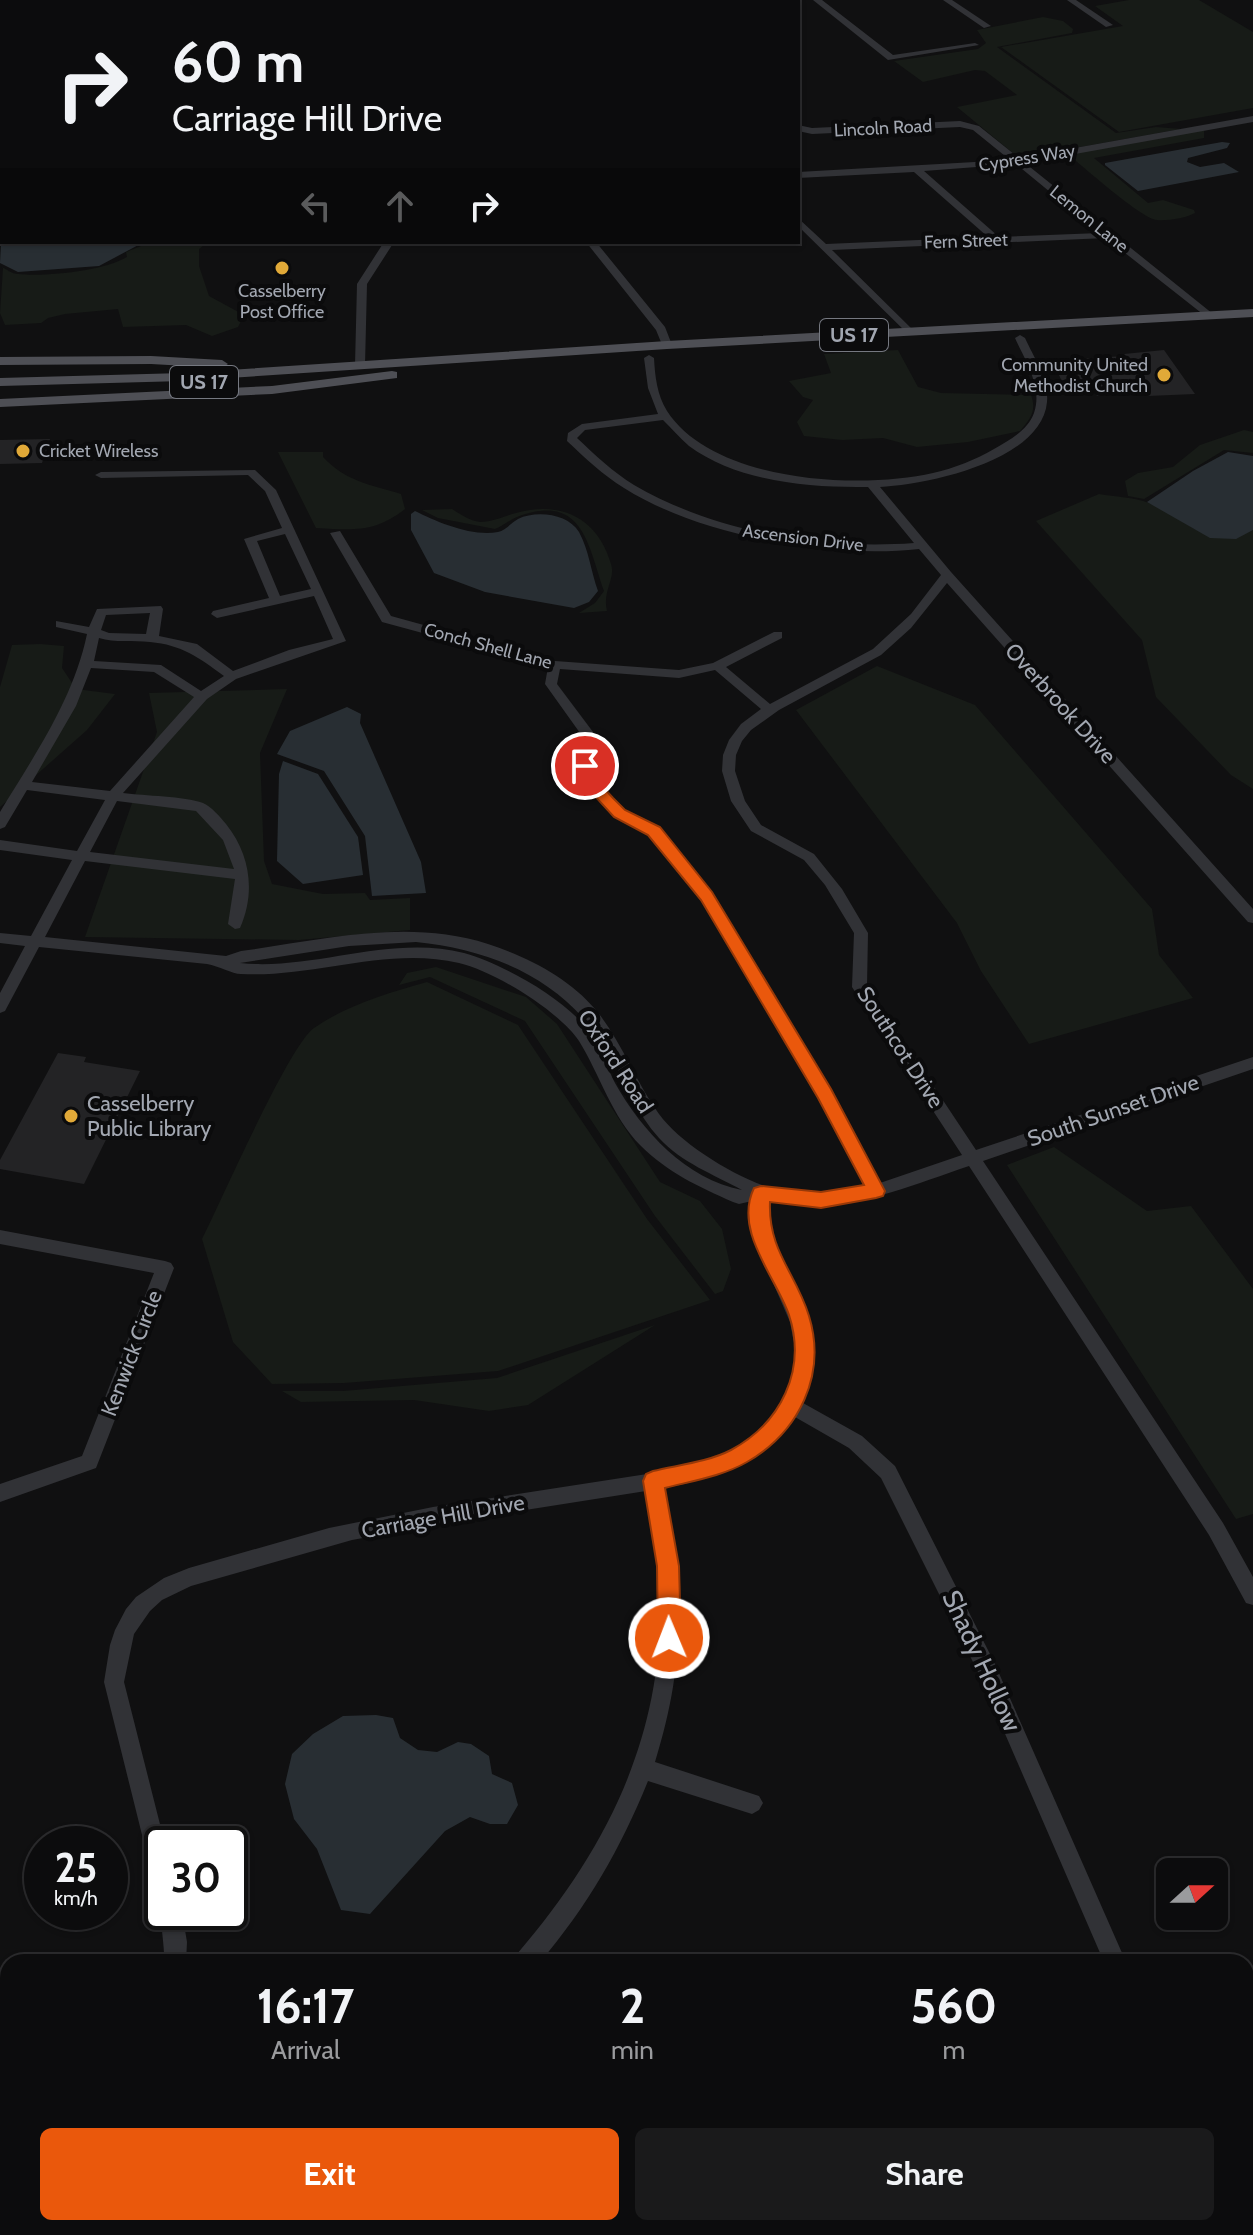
<!DOCTYPE html>
<html lang="en">
<head>
<meta charset="utf-8">
<style>
  body { margin:0; font-family:Cabin,sans-serif; background:#1a1a1b; color:#f1f3f6; height:100vh; display:flex; flex-direction:column; font-size:30px; white-space:nowrap }
  * { box-sizing:border-box; margin:0 }
  p { font-size:26px; color:#9a9b9d }
  .icon { flex:none; width:44px; height:44px; fill:none; stroke:currentColor; stroke-width:2; stroke-linecap:round; stroke-linejoin:round }
  .map { position:relative; flex:1; overflow:hidden }
  .drawer { position:absolute; left:0px; top:1954px; width:1254px; height:282px; display:flex; flex-direction:column; background:#0c0c0d; border-radius:24px 24px 0 0; box-shadow:0 2px 6px #0004,0 0 0 2px #2c2c2e }
  .drawer>* { flex:none }
  .hud { position:absolute; left:0px; top:0px; width:800px; height:244px; box-shadow:0 2px 6px #0004,0 0 0 2px #2c2c2e; background:#0c0c0d; color:#f1f3f6; overflow:hidden }
  .needle { width:52px; rotate:69deg }
  .controls { position:absolute; left:1156px; top:1858px; display:grid; gap:16px }
  .controls a { display:grid; place-items:center; width:72px; height:72px; border-radius:12px; background:#0c0c0d; box-shadow:0 2px 6px #0004,0 0 0 2px #2c2c2e; font-size:40px }
  .speed { position:absolute; left:24px; top:1826px; display:flex; gap:16px; font-size:40px; font-weight:700; text-align:center }
  .speed>* { display:grid; place-content:center; width:104px; height:104px; border-radius:50%; background:#0c0c0d; box-shadow:0 2px 6px #0004,0 0 0 2px #2c2c2e; line-height:1 }
  .speed small { font-size:20px; font-weight:400 }
  .speed .limit { border:4px solid #111; border-radius:12px; background:#fff; color:#111 }
  .pin { position:absolute; display:grid; place-items:center; width:68px; height:68px; color:#fff; margin:-34px; border:4px solid #fff; border-radius:50%; box-shadow:0 2px 8px #0007 }
  .me { position:absolute; width:88px; margin:-44px; rotate:359deg; stroke-linejoin:round; filter:drop-shadow(0 0 6px #0008) }
  .turn { display:flex; align-items:center; gap:28px; height:168px; padding:0 40px; font-size:36px }
  .turn .icon { width:104px; height:104px; stroke-width:2.5 }
  .turn b { display:block; font-size:56px; line-height:68px }
  .lanes { display:flex; align-items:center; height:76px; padding:0 40px; background:#0003; justify-content:center; gap:40px; direction:ltr }
  .lanes .off { opacity:.35 }
  .eta { display:flex; justify-content:space-evenly; align-items:center; height:136px; text-align:center }
  .eta b { font-size:48px; font-weight:700; line-height:56px }
  .cta { display:flex; gap:16px; margin-top:auto; padding:16px 40px }
  .cta a { flex:1; height:92px; border-radius:12px; background:#ea580c; color:#fff; font-size:32px; font-weight:700; line-height:92px; text-align:center }
  .cta a+a { background:#1a1a1b; color:#f1f3f6 }
  .map>svg:first-child { display:block }
  .green { fill:#171b17 }
  .water { fill:#282e33 }
  .building { fill:#232325 }
  .lines { fill:none; stroke-linecap:round; stroke-linejoin:round }
  .minor { fill:#313236; fill-rule:evenodd }
  .major { fill:#4e4f55; fill-rule:evenodd }
  .route { fill:#ea580c; stroke:#983908; stroke-width:2 }
  .poi-dot { fill:#e1a938; stroke:#0b0b0c; stroke-width:3 }
  .labels { text-anchor:middle; stroke-width:8; stroke-linejoin:round; paint-order:stroke }
  .far-street-label { font-size:18px; fill:#a2a7b1; stroke:#0b0b0c }
  .far-poi-label { font-size:18px; fill:#a2a7b1; stroke:#0b0b0c }
  .shield { fill:#0b0b0c; stroke:#757880; stroke-width:2 }
  .shield-label { font-size:20px; font-weight:bold; fill:#a2a7b1 }
  .street-label { font-size:22px; fill:#a2a7b1; stroke:#0b0b0c }
  .poi-label { font-size:22px; fill:#a2a7b1; stroke:#0b0b0c; text-anchor:start }
  .near-street-label { font-size:26px; fill:#a2a7b1; stroke:#0b0b0c }
</style>
</head>
<body>
<div class="map">
<svg width="1253" height="2235" viewBox="0 0 1253 2235">
  <rect width="100%" height="100%" fill="#101011"/>
  <g class="green">
    <polygon points="1129,0 1199,0 1253,32 1253,108 1119,132 1001,47 1123,26 1095,6"/>
    <polygon points="1043,17 1063,21 1073,29 1072,33 997,47 1116,133 1156,127 1181,129 1019,158 957,107 1017,95 985,71 975,70 923,82 894,61 978,49 986,43 977,30"/>
    <path d="M1198,131H1204V138L1094,158L1148,203L1163,200L1194,210L1195,213C1186,218 1168,221 1157,220C1142,219 1085,168 1070,156L1036,160Z"/>
    <path d="M151,242H208L199,249V266L209,296L244,315L238,327L212,336L186,325L123,327L118,309L65,314L48,318L41,323L5,325L0,313L3,268L0,266C6,269 12,274 18,274C45,277 104,271 127,257L126,252Z"/>
    <path d="M898,350L918,387L941,393L1031,395C1037,411 1030,419 1020,431L968,442L917,447L883,438L842,440L804,436L797,422L813,400L803,397L789,381L831,373L824,354Z"/>
    <polygon points="1244,430 1253,432 1253,453 1224,450 1144,499 1128,496 1125,481 1138,473 1173,467 1200,445"/>
    <path d="M278,452H323V457C345,481 371,485 401,494L405,509C374,533 354,530 316,528Z"/>
    <path d="M1099,494C1115,497 1134,497 1149,503C1188,520 1209,552 1253,530V789L1231,775L1156,697L1142,640L1036,521Z"/>
    <path d="M452,509C460,514 470,521 480,522C493,522 504,516 516,513C561,500 598,518 611,564C616,579 602,591 607,611L579,613L595,603L604,591C588,545 583,492 517,517C509,520 503,526 495,529L438,518L422,510Z"/>
    <polygon points="40,644 64,646 62,668 76,689 115,694 87,730 0,807 0,687 12,645"/>
    <polygon points="877,666 975,705 1152,909 1159,955 1193,998 1029,1044 981,971 957,923 796,710"/>
    <polygon points="287,689 260,753 264,861 272,884 323,894 365,893 370,900 410,898 410,930 299,940 85,937 157,732 149,693"/>
    <polygon points="436,967 526,997 557,1024 660,1182 700,1201 722,1229 731,1269 723,1291 715,1294 655,1216 525,1021 430,977 399,985 407,973"/>
    <path d="M427,982L518,1025L647,1219L710,1300L498,1371L344,1383L272,1384L233,1342L202,1239C221,1202 289,1045 314,1028C347,1005 388,993 427,982Z"/>
    <polygon points="1054,1147 1147,1211 1191,1206 1253,1289 1253,1514 1236,1519 1007,1165"/>
    <polygon points="655,1325 528,1405 489,1411 414,1400 301,1402 282,1391 343,1391 497,1378"/>
    <polygon points="222,2228 321,2228 326,2235 214,2235"/>
  </g>
  <g class="water">
    <polygon points="1222,142 1230,143 1227,148 1188,158 1187,162 1200,167 1224,163 1239,172 1138,191 1105,165 1105,163"/>
    <polygon points="2,225 2,242 144,242 99,266 18,272 0,263"/>
    <polygon points="1228,452 1253,456 1253,530 1236,539 1210,538 1147,502 1193,471"/>
    <path d="M415,511C437,522 472,537 498,532C506,530 511,523 518,519C537,510 568,514 579,532C589,550 591,572 598,591L589,602L574,608L485,592L434,573L411,530V514Z"/>
    <polygon points="347,707 361,714 360,723 421,862 426,893 372,896 365,836 324,771 277,754 290,731"/>
    <polygon points="283,761 318,774 358,837 363,875 303,884 277,861 279,774"/>
    <polygon points="376,1715 393,1718 400,1738 418,1750 437,1752 458,1742 471,1744 489,1756 492,1774 512,1783 518,1805 507,1824 490,1824 470,1817 445,1831 370,1914 341,1910 317,1849 294,1819 285,1784 292,1754 313,1734 343,1716"/>
  </g>
  <g class="building">
    <polygon points="1164,350 1195,394 1148,396 1146,394 1097,396 1095,392 1068,394 1058,373 1062,372 1056,360 1126,356 1124,354"/>
    <polygon points="50,439 42,463 0,464 0,440"/>
    <polygon points="58,1053 86,1057 84,1062 140,1071 84,1184 0,1169 0,1160"/>
  </g>
  <g class="lines">
    <g class="minor">
      <polygon points="303,0 311,0 313,2 305,2"/>
      <polygon points="429,0 437,0 439,2 431,2"/>
      <polygon points="553,0 561,0 563,2 555,2"/>
      <polygon points="813,0 822,0 893,55 975,43 979,45 888,60"/>
      <polygon points="943,0 952,0 991,26 984,28"/>
      <polygon points="1067,0 1076,0 1113,25 1106,27"/>
      <path d="M1253,116V122L1025,163L1213,314V318L1209,319L1106,238L832,250L913,330L914,332L909,335L798,226V218L826,244L988,237L914,172L798,178V172L1010,160L973,130L960,127L812,134L798,131V125L812,128L960,121L979,126L1019,158ZM1016,164L1100,233L999,237L924,171Z"/>
      <polygon points="384,242 394,242 367,284 365,365 360,368 355,365 357,284"/>
      <polygon points="586,242 596,242 665,327 672,345 671,347 663,347 656,330"/>
      <path d="M1020,335L1025,338C1034,358 1049,379 1047,402C1042,461 926,485 880,487L951,572L1253,909V923L1248,922L947,583L911,628L881,655L779,710L751,730L742,741L736,755L735,771L745,801L761,825L814,854L842,889L868,933L867,986L976,1150L1253,1057V1069L983,1161L1223,1523L1253,1577V1605L1246,1603L1209,1535L969,1166C904,1188 838,1217 769,1201C768,1216 768,1231 773,1245C792,1303 833,1338 803,1403L862,1436L895,1466L994,1662L1126,1962H1104L980,1676L881,1478L849,1448L795,1417C763,1461 715,1479 664,1488C684,1590 686,1662 655,1762L759,1796L763,1803L759,1810L752,1814L648,1781C621,1848 587,1907 540,1962H514L517,1954C615,1840 672,1717 658,1564C656,1539 650,1515 646,1491L461,1520L352,1540L191,1586L162,1600L150,1611L134,1634L124,1682L165,1844H162V1886L154,1883L104,1682L110,1645L115,1630L126,1609L136,1597L164,1578L189,1568L329,1528L433,1507L673,1470L717,1457L744,1443L765,1426L783,1405L792,1386L796,1354L790,1322L755,1241L752,1201L739,1204L733,1202C699,1187 667,1172 641,1146C612,1117 600,1075 579,1041C559,1011 494,971 459,963C387,946 314,978 241,974C232,974 219,966 207,964L39,947L5,1011L0,1013V993L25,946L0,943V933L31,936L72,860L0,850V840L77,851L105,800L27,790L5,827L0,829V812C33,757 73,701 87,634L56,627V621L89,627L97,609L161,606L163,609L159,636L197,644L233,671L289,650L333,639L314,596L217,618L211,614L213,611L269,598L244,539L282,528L265,491L248,475L101,478L95,475L101,472L255,470L276,490L346,641L236,679L207,699L123,793C145,796 184,796 203,803C212,807 220,817 226,824C250,854 256,892 240,928L235,929L228,924L235,879L85,861L45,937L226,956L241,951C323,940 407,918 488,944C528,957 569,978 596,1010C622,1042 635,1081 659,1114C682,1146 748,1186 787,1192C813,1196 839,1190 865,1186L819,1097L701,900L649,834L614,816L592,792L576,757L585,740L545,684L548,667L382,622L330,533L340,531L391,616L555,661L679,670L713,663L774,632H782V638L726,667L770,704L873,649L911,614L941,575L919,549C830,559 700,536 624,488C603,475 585,458 567,441L568,433L582,424L658,414L648,388L644,358L649,355L654,358C655,376 657,395 667,411C713,482 858,490 933,473C955,468 975,460 994,449C1010,440 1028,430 1034,413C1043,387 1025,360 1015,338ZM663,420C671,428 680,438 689,446C738,482 810,488 868,487L914,543C821,550 715,532 634,485C613,472 595,455 577,438L585,430ZM285,534L311,589L280,596L257,541ZM150,613L146,634L109,633L101,630L106,615ZM99,638C115,643 133,640 150,642C182,645 198,657 224,676L201,691L161,665L94,661ZM91,668L154,672L194,697L110,791L32,782L76,706ZM560,669L679,678L715,670L761,709L741,724L729,740L723,755L722,771L731,801L751,831L804,860L825,885L854,933L852,987L962,1155L880,1183L831,1090L711,892L659,828L624,810L603,787L590,757L599,740L557,684ZM117,801L196,811L223,840L234,869L90,852ZM416,942C496,950 568,982 609,1054C625,1082 637,1114 659,1138C682,1163 713,1174 742,1190C686,1179 642,1131 615,1083C607,1067 601,1049 591,1034C568,1000 503,964 464,953C390,934 313,971 240,963L349,946Z"/>
      <polygon points="0,1230 165,1261 171,1263 174,1268 96,1468 0,1502 0,1484 82,1456 154,1273 0,1244"/>
      <path d="M162,1907V1912H182L187,1942L186,1962H164C165,1945 159,1921 162,1907Z"/>
      <polygon points="8,2160 8,2187 0,2190 0,2163"/>
      <polygon points="500,2228 526,2228 529,2235 503,2235"/>
      <polygon points="686,2228 715,2228 712,2235 683,2235"/>
      <polygon points="1218,2228 1242,2228 1245,2235 1221,2235"/>
    </g>
    <g class="major">
      <polygon points="64,0 74,0 75,2 65,2"/>
      <polygon points="82,0 92,0 94,2 84,2"/>
      <polygon points="1253,309 1253,317 667,349 183,381 0,386 0,378 183,373 667,341"/>
      <polygon points="151,356 222,360 228,364 222,368 151,364 0,365 0,357"/>
      <polygon points="392,371 397,372 397,378 272,394 0,407 0,399 272,386"/>
    </g>
  </g>
  <path class="route" d="M585,761L591,762L603,787L613,798L625,810L660,827L712,892L831,1089L885,1191L883,1196L876,1198L821,1208L770,1202C768,1251 796,1273 809,1316C827,1375 799,1432 747,1462C723,1476 692,1481 665,1488L679,1566L681,1638L677,1645L669,1649L661,1645L658,1638L657,1566L643,1481L646,1474L653,1471C678,1465 708,1462 731,1450C781,1423 807,1370 789,1315C776,1277 733,1231 754,1188L761,1186L821,1192L864,1185L818,1098L701,900L648,835L614,817L592,793L578,766Z"/>
  <g class="poi-dot">
    <circle cx="282" cy="268" r="8"/>
    <circle cx="1164" cy="375" r="8"/>
    <circle cx="23" cy="451" r="8"/>
    <circle cx="71" cy="1116" r="8"/>
  </g>
  <g class="labels">
    <g class="far-street-label">
      <text transform="translate(883 128) rotate(-3)" y="6">Lincoln Road</text>
      <text transform="translate(1027 158) rotate(-9)" y="6">Cypress Way</text>
      <text transform="translate(1089 219) rotate(39)" y="6">Lemon Lane</text>
      <text transform="translate(966 241) rotate(-2)" y="6">Fern Street</text>
      <text transform="translate(803 538) rotate(7)" y="6">Ascension Drive</text>
      <text transform="translate(488 646) rotate(15)" y="6">Conch Shell Lane</text>
    </g>
    <g class="far-poi-label">
      <text x="282" y="297">Casselberry<tspan x="282" dy="21">Post Office</tspan></text>
      <text x="1148" y="371" text-anchor="end">Community United<tspan x="1148" dy="21">Methodist Church</tspan></text>
      <text x="39" y="457" text-anchor="start">Cricket Wireless</text>
    </g>
    <g class="shield">
      <rect x="820" y="319" width="68" height="32" rx="6"/>
      <rect x="170" y="366" width="68" height="32" rx="6"/>
    </g>
    <g class="shield-label">
      <text x="854" y="342">US 17</text>
      <text x="204" y="389">US 17</text>
    </g>
    <g class="street-label">
      <text transform="translate(1061 703) rotate(48)" y="8">Overbrook Drive</text>
      <text transform="translate(901 1047) rotate(57)" y="8">Southcot Drive</text>
      <text transform="translate(616 1061) rotate(57)" y="8">Oxford Road</text>
      <text transform="translate(1113 1110) rotate(-19)" y="8">South Sunset Drive</text>
      <text transform="translate(131 1353) rotate(-69)" y="8">Kenwick Circle</text>
      <text transform="translate(443 1516) rotate(-10)" y="8">Carriage Hill Drive</text>
    </g>
    <g class="poi-label">
      <text x="87" y="1111">Casselberry<tspan x="87" dy="25">Public Library</tspan></text>
    </g>
    <g class="near-street-label">
      <text transform="translate(982 1661) rotate(65)" y="9">Shady Hollow</text>
    </g>
  </g>
</svg>
<div class="controls">
<a><svg class="needle" viewBox="-14 -14 28 28"><path d="M0-13l5 13h-10z" fill="#e53935"/><path d="M0 13l5-13h-10z" fill="#9a9b9d"/></svg></a>
</div>
<div class="speed"><div>25<small>km/h</small></div><div class="limit">30</div></div>
<div class="pin" style="left:585px;top:766px;background:#d93025"><svg class="icon" aria-label="arrive" viewBox="0 0 24 24"><path d="M6 21V4h12l-3 4 3 4H6"/></svg></div>
<svg class="me" style="left:669px;top:1638px" viewBox="-20 -20 40 40"><circle r="17" fill="#ea580c" stroke="#fff" stroke-width="3"/><path d="M0-11L8 9 0 5-8 9z" fill="#fff"/></svg>
<div class="hud">
<div class="turn"><svg class="icon" aria-label="right" viewBox="0 0 24 24"><path d="M7 20v-9h11M14 6l5 5-5 5"/></svg><div><b>60 m</b>Carriage Hill Drive</div></div>
<div class="lanes"><svg class="icon off" aria-label="left" viewBox="0 0 24 24"><path d="M17 20v-9H6M10 6l-5 5 5 5"/></svg><svg class="icon off" aria-label="ahead" viewBox="0 0 24 24"><path d="M12 20V5M6 11l6-6 6 6"/></svg><svg class="icon" aria-label="right" viewBox="0 0 24 24"><path d="M7 20v-9h11M14 6l5 5-5 5"/></svg></div>
</div>
<section class="drawer">
<div class="eta">
<div><b>16:17</b><p>Arrival</p></div>
<div><b>2</b><p>min</p></div>
<div><b>560</b><p>m</p></div>
</div>
<div class="cta"><a>Exit</a><a>Share</a></div>
</section>
</div>
</body>
</html>
